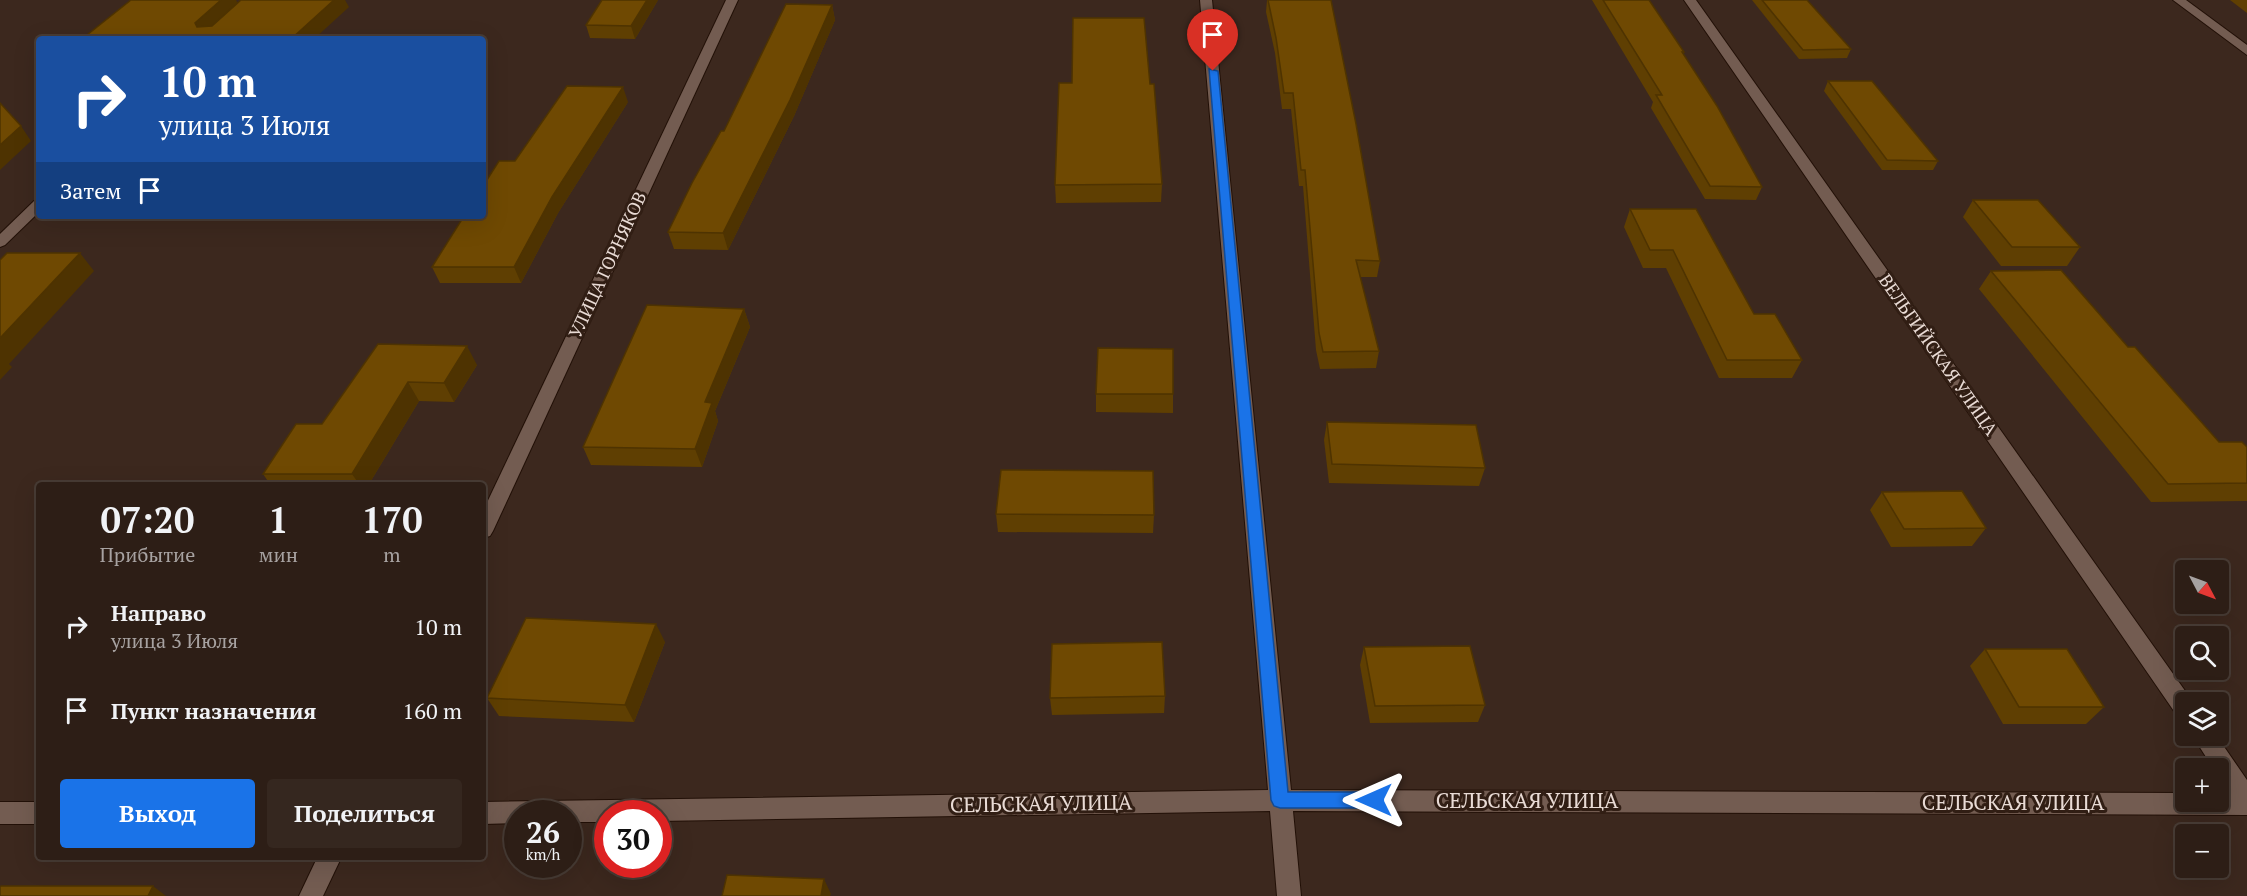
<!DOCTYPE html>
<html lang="ru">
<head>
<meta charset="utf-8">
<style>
  body { margin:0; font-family:"PT Serif",serif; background:#35271f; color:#f1f3f6; height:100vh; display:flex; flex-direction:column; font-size:22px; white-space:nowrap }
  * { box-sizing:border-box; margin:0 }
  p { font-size:20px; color:#a7a2a1 }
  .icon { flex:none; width:33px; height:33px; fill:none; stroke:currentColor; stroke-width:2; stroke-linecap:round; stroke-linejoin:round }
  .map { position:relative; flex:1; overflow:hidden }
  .details { position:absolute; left:36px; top:482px; width:450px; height:378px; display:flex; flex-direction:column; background:#2d1e16; border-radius:6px; box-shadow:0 6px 24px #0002,0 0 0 2px #483c35 }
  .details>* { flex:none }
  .banner { position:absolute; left:36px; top:36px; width:450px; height:183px; border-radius:6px; box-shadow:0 6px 24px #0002,0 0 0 2px #483c35; background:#1a4fa0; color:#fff; overflow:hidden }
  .needle { width:39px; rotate:131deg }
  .controls { position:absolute; left:2175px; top:560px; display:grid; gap:12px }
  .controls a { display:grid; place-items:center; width:54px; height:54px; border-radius:6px; background:#2d1e16; box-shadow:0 6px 24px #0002,0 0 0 2px #483c35; font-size:30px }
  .speed { position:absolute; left:504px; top:800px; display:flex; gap:12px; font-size:30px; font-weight:700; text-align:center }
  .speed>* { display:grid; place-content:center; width:78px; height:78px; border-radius:50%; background:#2d1e16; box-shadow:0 6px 24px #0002,0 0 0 2px #483c35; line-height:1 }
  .speed small { font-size:15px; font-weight:400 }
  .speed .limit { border:9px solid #d22; background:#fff; color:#111 }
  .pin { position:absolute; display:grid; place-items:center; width:51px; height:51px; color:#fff; margin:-62px -26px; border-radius:50% 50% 50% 0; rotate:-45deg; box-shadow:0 0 6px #0007 }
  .pin .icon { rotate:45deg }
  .me { position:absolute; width:66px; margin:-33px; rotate:270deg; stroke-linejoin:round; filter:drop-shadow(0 0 4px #0008) }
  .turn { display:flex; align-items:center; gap:21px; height:126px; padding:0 24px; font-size:27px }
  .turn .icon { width:78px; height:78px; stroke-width:2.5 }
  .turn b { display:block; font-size:42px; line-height:51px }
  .then { display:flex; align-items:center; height:57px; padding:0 24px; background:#0003; gap:12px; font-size:22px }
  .eta { display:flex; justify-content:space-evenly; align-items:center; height:102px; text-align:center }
  .eta b { font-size:36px; font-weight:700; line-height:42px }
  .button { display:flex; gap:12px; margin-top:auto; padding:12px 24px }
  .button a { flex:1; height:69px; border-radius:6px; background:#1a73e8; color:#fff; font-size:24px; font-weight:700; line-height:69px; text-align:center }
  .button a+a { background:#35271f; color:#f1f3f6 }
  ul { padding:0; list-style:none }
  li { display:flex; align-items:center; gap:18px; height:84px; padding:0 24px }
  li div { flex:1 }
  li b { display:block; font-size:22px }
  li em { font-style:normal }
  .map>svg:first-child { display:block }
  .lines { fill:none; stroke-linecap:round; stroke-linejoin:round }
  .minor-casing { stroke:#221007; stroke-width:2 }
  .minor { fill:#735c51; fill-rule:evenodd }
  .wall { fill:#5f3f02 }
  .shaded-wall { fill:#4e3301 }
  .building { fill:#6f4902; stroke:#4e3301; stroke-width:1.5 }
  .route { fill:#1a73e8; stroke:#114b97; stroke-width:1.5 }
  .labels { text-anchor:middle; stroke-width:6; stroke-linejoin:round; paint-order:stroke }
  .street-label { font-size:18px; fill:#e9dbd5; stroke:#311e14 }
  .near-street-label { font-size:21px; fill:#e9dbd5; stroke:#311e14 }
</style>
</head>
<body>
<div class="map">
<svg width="2247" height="896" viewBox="0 0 2247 896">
  <rect width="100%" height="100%" fill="#3c281e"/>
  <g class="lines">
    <g class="minor-casing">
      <g id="minor">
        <polygon points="726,0 738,0 493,531 490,536 483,538 483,511"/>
        <polygon points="1200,0 1212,0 1291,790 2186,793 2186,801 2218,801 2218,793 2230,793 2218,776 2218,768 2213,768 2192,735 2216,735 2247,780 2247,815 1293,811 1301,896 1277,896 1270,811 658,821 658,813 608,813 608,822 568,822 568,813 518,813 518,823 483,824 483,802 1268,790"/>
        <polygon points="1684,0 1696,0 2193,702 2186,702 2186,719 2178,717"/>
        <polygon points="2173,0 2186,0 2247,45 2247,55"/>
        <polygon points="39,200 39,212 5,245 0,247 0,234 34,201"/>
        <rect x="0" y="802" width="39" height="22"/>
        <polygon points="318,856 342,856 323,896 299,896"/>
      </g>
    </g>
    <use href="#minor" class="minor"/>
  </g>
  <g class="wall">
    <polygon points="658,0 635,39 590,38 586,25"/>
    <polygon points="1267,0 1331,0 1380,261 1377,277 1360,277 1379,351 1376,368 1320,369 1316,350 1303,186 1299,186 1291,109 1282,109 1275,53 1266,12"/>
    <polygon points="1592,0 1649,0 1684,52 1683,54 1762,187 1756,200 1705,199 1651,108 1653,102"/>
    <polygon points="1752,0 1807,0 1851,49 1847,58 1799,59"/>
    <polygon points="2230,0 2247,0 2247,13"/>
    <polygon points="832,5 835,20 794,116 728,250 674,249 668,232 724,131"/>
    <polygon points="1828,81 1938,161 1933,170 1882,170 1824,91"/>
    <polygon points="628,102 558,213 521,283 440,283 432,267"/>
    <polygon points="1162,184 1161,202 1056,203 1055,185"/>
    <polygon points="1973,200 2080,247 2067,266 2001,266 1963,217"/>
    <polygon points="1630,209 1754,314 1802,360 1792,378 1719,378 1666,268 1643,268 1624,227"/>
    <polygon points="1991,271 2128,347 2219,442 2247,447 2247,501 2151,502 1979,289"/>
    <polygon points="744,309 750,327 715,411 718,421 702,467 591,465 583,447"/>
    <polygon points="378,344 477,365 454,402 419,401 369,484 270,484 263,474 322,424"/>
    <polygon points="1096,394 1173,394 1173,413 1096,412"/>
    <polygon points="1327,422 1485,468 1479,486 1329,483 1324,440"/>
    <polygon points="1882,492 1986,528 1972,546 1891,547 1870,510"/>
    <polygon points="996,514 1154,515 1153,533 998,532"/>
    <polygon points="665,642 634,722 499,716 487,698"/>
    <polygon points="1364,647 1485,705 1478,722 1370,723 1360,665"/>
    <polygon points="1985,649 2104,707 2086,724 2003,724 1970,666"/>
    <polygon points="1165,696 1164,713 1052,715 1050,698"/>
  </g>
  <g class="shaded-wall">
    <polygon points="221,0 236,0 239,5 204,39 195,23"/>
    <polygon points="334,0 345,0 349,7 314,39 291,39"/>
    <polygon points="647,0 658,0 635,39 631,26"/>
    <polygon points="832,5 835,20 794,116 728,250 723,233"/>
    <polygon points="623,87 628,102 558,213 521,283 514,267 552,197"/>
    <polygon points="21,126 31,141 0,170 0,145"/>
    <polygon points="80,253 94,271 9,364 12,367 0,380 0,338"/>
    <polygon points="744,309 750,327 715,411 718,421 702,467 695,449 705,402"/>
    <polygon points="467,346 477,365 454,402 444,383"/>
    <polygon points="408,382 419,401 369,484 359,484 352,474"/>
    <polygon points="656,624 665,642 634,722 625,705"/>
    <polygon points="824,879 831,894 830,896 821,896"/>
    <polygon points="153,886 166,896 148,896"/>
  </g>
  <g class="building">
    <polygon points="131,0 221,0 195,23 197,27 212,26 241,0 334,0 291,39 82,39"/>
    <polygon points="602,0 647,0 631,26 586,25"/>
    <polygon points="1268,0 1331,0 1356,124 1380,261 1356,260 1379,351 1323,352 1319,333 1305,170 1301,170 1293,93 1284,93 1276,38"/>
    <polygon points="1603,0 1649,0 1684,52 1682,52 1717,106 1762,187 1710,186 1656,95 1662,95"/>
    <polygon points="1762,0 1807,0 1851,49 1803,50"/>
    <polygon points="786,4 832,5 790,100 723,233 668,232 692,183 721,131 724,131"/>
    <polygon points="1073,18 1144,18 1150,84 1154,84 1162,184 1055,185 1059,83 1072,83"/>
    <polygon points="1828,81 1872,81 1938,161 1887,160"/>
    <polygon points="567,86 623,87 552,197 514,267 432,267 464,216 483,216 483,186 499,161 515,161"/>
    <polygon points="0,103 21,126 0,145"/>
    <polygon points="1973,200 2038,200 2080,247 2012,247"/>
    <polygon points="1630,209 1696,209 1754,314 1775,314 1802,360 1727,360 1673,250 1650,250"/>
    <polygon points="7,253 80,253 0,338 0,260"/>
    <polygon points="2061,270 2128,347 2135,347 2219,442 2242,442 2247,447 2247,483 2168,484 1991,271"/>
    <polygon points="647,305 744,309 705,402 712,403 695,449 583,447"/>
    <polygon points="378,344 467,346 444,383 408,382 352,474 263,474 296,424 322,424"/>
    <polygon points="1098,348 1173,349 1173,394 1096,394"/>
    <polygon points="1327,422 1476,425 1485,468 1332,464"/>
    <polygon points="1001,470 1153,471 1154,515 996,514"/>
    <polygon points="1962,491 1986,528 1904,529 1882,492"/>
    <polygon points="526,618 656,624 625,705 487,698"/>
    <polygon points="1162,642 1165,696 1050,698 1052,644"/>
    <polygon points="1470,646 1485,705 1375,706 1364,647"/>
    <polygon points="1985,649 2067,649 2104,707 2019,707"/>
    <polygon points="727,875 824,879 821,896 722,896"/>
    <polygon points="1,886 153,886 148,896 0,896 0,887"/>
  </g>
  <polygon class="route" points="1209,69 1218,71 1288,792 1374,792 1380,795 1383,800 1380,806 1374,808 1280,808 1274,806 1271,800"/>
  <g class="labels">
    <g class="street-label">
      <text transform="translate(608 265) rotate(-65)" y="6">УЛИЦА ГОРНЯКОВ</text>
      <text transform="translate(1938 355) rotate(55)" y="6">ВЕЛЬГИЙСКАЯ УЛИЦА</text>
    </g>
    <g class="near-street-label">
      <text x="1527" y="808">СЕЛЬСКАЯ УЛИЦА</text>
      <text x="2013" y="810">СЕЛЬСКАЯ УЛИЦА</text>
      <text transform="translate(1041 804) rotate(-1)" y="7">СЕЛЬСКАЯ УЛИЦА</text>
    </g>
  </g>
</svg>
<div class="controls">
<a><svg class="needle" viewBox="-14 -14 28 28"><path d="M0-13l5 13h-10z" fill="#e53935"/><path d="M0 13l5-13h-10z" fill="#a7a2a1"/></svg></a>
<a><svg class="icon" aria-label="search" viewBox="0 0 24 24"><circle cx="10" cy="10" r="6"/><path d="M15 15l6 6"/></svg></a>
<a><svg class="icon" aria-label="layers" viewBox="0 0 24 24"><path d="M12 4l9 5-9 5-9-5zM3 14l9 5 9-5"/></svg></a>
<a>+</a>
<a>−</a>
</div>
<div class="speed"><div>26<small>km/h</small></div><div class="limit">30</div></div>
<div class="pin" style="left:1213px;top:71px;background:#d93025"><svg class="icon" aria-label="arrive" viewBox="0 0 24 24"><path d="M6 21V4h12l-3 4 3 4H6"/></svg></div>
<svg class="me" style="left:1374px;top:800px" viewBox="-20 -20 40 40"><path d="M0-17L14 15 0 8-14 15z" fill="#1a73e8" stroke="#fff" stroke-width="4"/></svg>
<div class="banner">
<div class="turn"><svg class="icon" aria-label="right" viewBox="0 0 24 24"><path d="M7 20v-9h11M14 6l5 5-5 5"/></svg><div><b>10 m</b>улица 3 Июля</div></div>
<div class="then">Затем<svg class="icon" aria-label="arrive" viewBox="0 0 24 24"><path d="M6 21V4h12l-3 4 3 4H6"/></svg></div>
</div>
<section class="details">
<div class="eta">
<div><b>07:20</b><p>Прибытие</p></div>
<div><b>1</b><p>мин</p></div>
<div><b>170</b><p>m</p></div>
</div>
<ul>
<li><svg class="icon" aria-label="right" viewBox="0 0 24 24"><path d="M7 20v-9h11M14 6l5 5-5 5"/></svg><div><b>Направо</b><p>улица 3 Июля</p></div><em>10 m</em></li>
<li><svg class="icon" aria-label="arrive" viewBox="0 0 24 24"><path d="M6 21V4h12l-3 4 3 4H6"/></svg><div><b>Пункт назначения</b></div><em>160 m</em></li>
</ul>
<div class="button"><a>Выход</a><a>Поделиться</a></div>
</section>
</div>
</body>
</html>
